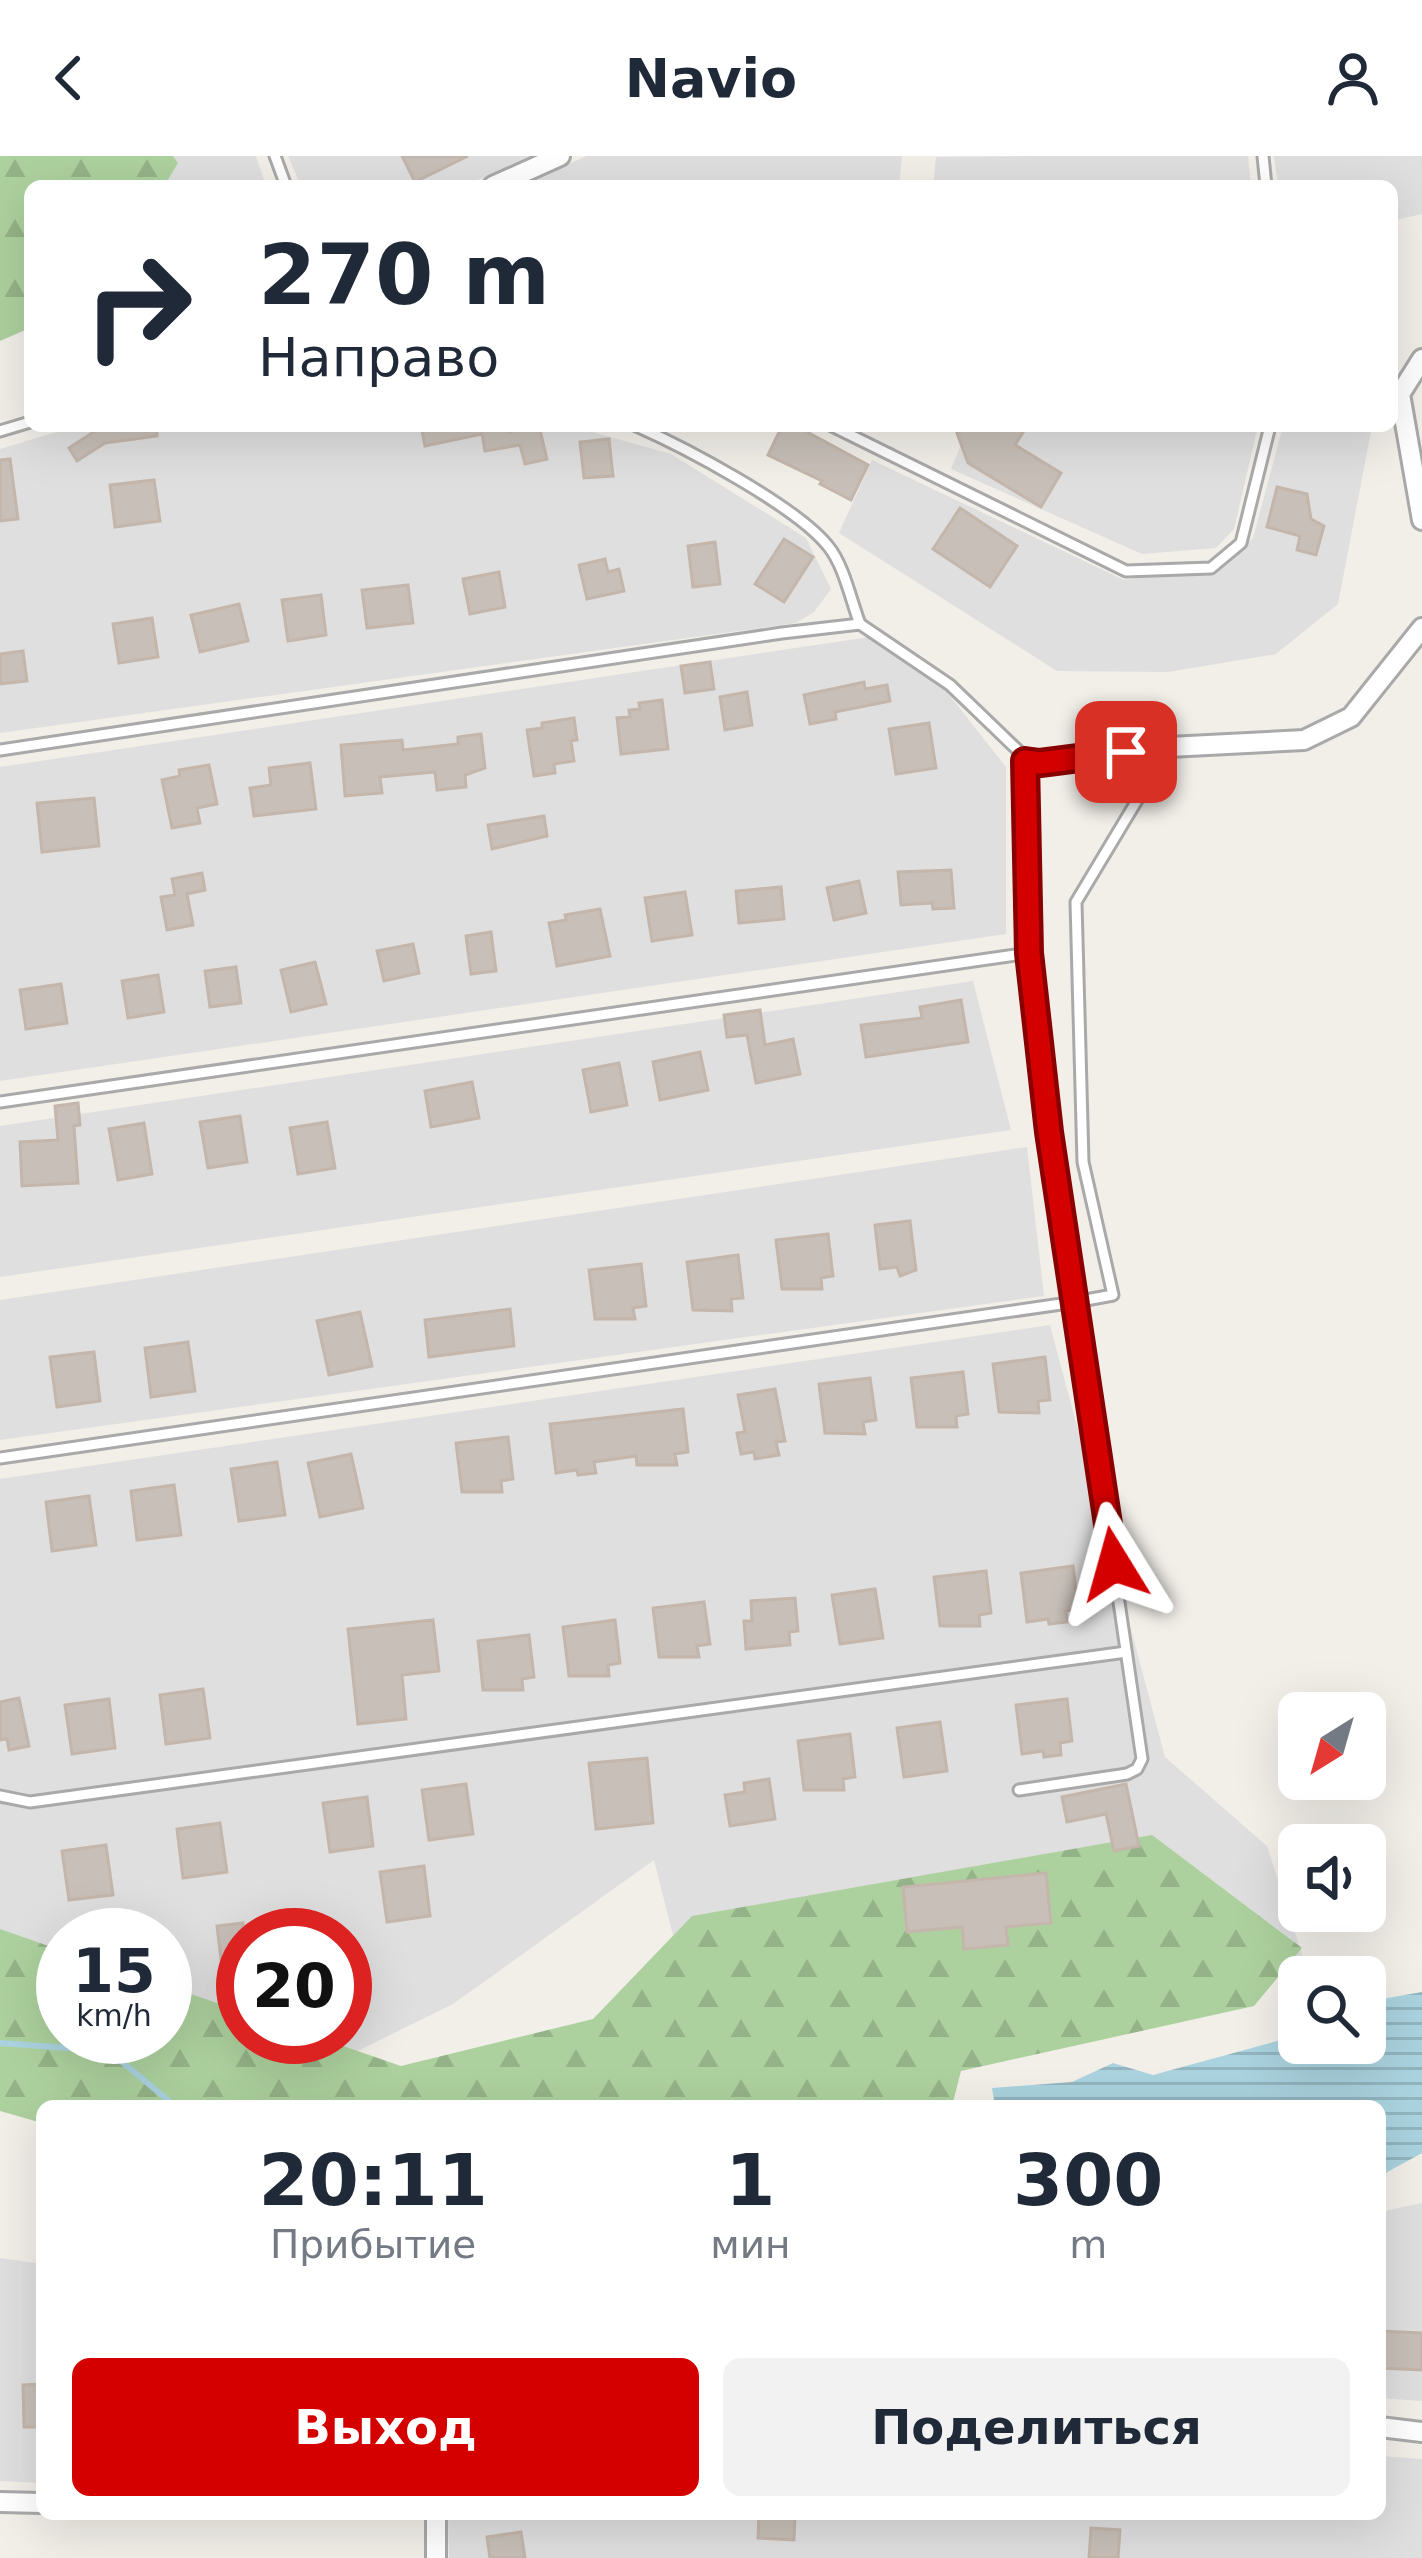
<!DOCTYPE html>
<html lang="ru">
<head>
<meta charset="utf-8">
<style>
  body { margin:0; font-family:"DejaVu Sans",sans-serif; background:#f2f2f3; color:#1f2937; height:100vh; display:flex; flex-direction:column; font-size:45px; white-space:nowrap }
  * { box-sizing:border-box; margin:0 }
  p { font-size:39px; color:#747a83 }
  .icon { flex:none; width:66px; height:66px; fill:none; stroke:currentColor; stroke-width:2; stroke-linecap:round; stroke-linejoin:round }
  .map { position:relative; flex:1; overflow:hidden }
  .sheet { position:absolute; left:36px; top:1944px; width:1350px; height:420px; display:flex; flex-direction:column; background:#fff; border-radius:18px; box-shadow:0 12px 48px #0002 }
  .sheet>* { flex:none }
  .hud { position:absolute; left:24px; top:24px; width:1374px; height:252px; border-radius:18px; box-shadow:0 12px 48px #0002; background:#fff; color:#1f2937; overflow:hidden }
  .needle { width:78px; rotate:217deg }
  .tools { position:absolute; left:1278px; top:1536px; display:grid; gap:24px }
  .tools a { display:grid; place-items:center; width:108px; height:108px; border-radius:18px; background:#fff; box-shadow:0 12px 48px #0002; font-size:60px }
  .speed { position:absolute; left:36px; top:1752px; display:flex; gap:24px; font-size:60px; font-weight:700; text-align:center }
  .speed>* { display:grid; place-content:center; width:156px; height:156px; border-radius:50%; background:#fff; box-shadow:0 12px 48px #0002; line-height:1 }
  .speed small { font-size:30px; font-weight:400 }
  .speed .limit { border:18px solid #d22; background:#fff; color:#111 }
  .pin { position:absolute; display:grid; place-items:center; width:102px; height:102px; color:#fff; margin:-51px; border-radius:24px; box-shadow:0 6px 18px #0006 }
  .me { position:absolute; width:132px; margin:-66px; rotate:352deg; stroke-linejoin:round; filter:drop-shadow(0 0 9px #0008) }
  .turn { display:flex; align-items:center; gap:42px; height:252px; padding:0 36px; font-size:54px }
  .turn .icon { width:156px; height:156px; stroke-width:2.5 }
  .turn b { display:block; font-size:84px; line-height:102px }
  .eta { display:flex; justify-content:space-evenly; align-items:center; height:204px; text-align:center }
  .eta b { font-size:72px; font-weight:600; line-height:84px }
  .action { display:flex; gap:24px; margin-top:auto; padding:24px 36px }
  .action a { flex:1; height:138px; border-radius:18px; background:#d40000; color:#fff; font-size:48px; font-weight:600; line-height:138px; text-align:center }
  .action a+a { background:#f2f2f3; color:#1f2937 }
  header { display:flex; justify-content:space-between; align-items:center; height:156px; padding:0 36px; background:#fff; font-size:54px; font-weight:600 }
  .map>svg:first-child { display:block }
  .residential { fill:#e0dfdf; fill-rule:evenodd }
  .forest { fill:url(#forest-firs) }
  .water { fill:url(#water-rules) }
  .lines { fill:none; stroke-linecap:round; stroke-linejoin:round }
  .stream { stroke:#aad3df; stroke-width:6 }
  .building { fill:#c7bfb8; stroke:#c4b6ab; stroke-width:3 }
  .lane-casing { stroke:#a9a9a9; stroke-width:15 }
  .street-casing { stroke:#a9a9a9; stroke-width:24 }
  .lane { stroke:#fff; stroke-width:9 }
  .street { stroke:#fff; stroke-width:18 }
  .route-casing { stroke:#8a0000; stroke-width:30 }
  .route { stroke:#d40000; stroke-width:21 }
</style>
</head>
<body>
<header><svg class="icon" aria-label="back" viewBox="0 0 24 24"><path d="M15 5l-7 7 7 7"/></svg>Navio<svg class="icon" aria-label="person" viewBox="0 0 24 24"><circle cx="12" cy="8" r="4"/><path d="M4 21q1-7 8-7t8 7"/></svg></header>
<div class="map">
<svg width="1422" height="2402" viewBox="0 0 1422 2402">
  <defs>
    <pattern id="forest-firs" width="22" height="20" patternUnits="userSpaceOnUse" patternTransform="scale(3)"><rect width="22" height="20" fill="#add19e"/><path d="M5 1l3.5 6h-7zM16 11l3.5 6h-7z" fill="#95b388"/></pattern>
    <pattern id="water-rules" width="6" height="5" patternUnits="userSpaceOnUse" patternTransform="scale(3)"><rect width="6" height="5" fill="#aad3df"/><path d="M0 2.5h6" fill="none" stroke="#92b5bf"/></pattern>
  </defs>
  <rect width="100%" height="100%" fill="#f2efe9"/>
  <g class="residential">
    <polygon points="105,0 256,0 266,30 114,30"/>
    <polygon points="288,0 536,0 463,30 301,30"/>
    <polygon points="587,0 902,0 899,30 516,30"/>
    <polygon points="1041,0 1248,0 1251,30 933,30 936,1"/>
    <polygon points="1274,0 1422,0 1422,58 1392,65 1392,30 1278,30"/>
    <polygon points="76,270 571,270 671,298 806,382 831,433 814,456 796,467 0,577 0,293"/>
    <polygon points="969,270 1258,270 1234,373 1216,392 1142,398 951,313"/>
    <polygon points="1283,270 1372,270 1338,448 1276,498 1168,516 1057,515 839,377 872,304 1124,424 1227,409 1253,382"/>
    <polygon points="869,481 943,531 1006,611 1006,778 0,925 0,611"/>
    <polygon points="973,825 1011,974 0,1121 0,970"/>
    <polygon points="1027,991 1044,1140 0,1284 0,1144"/>
    <path d="M1050,1169L1165,1601L1267,1690L1307,1814L1191,1821L702,1894L654,1704L453,1848L295,1926L165,1881V1779H63V1868L0,1852V1323ZM243,1779H345V1881H243Z"/>
    <polygon points="1422,2047 1422,2245 1380,2242 1380,2056"/>
    <polygon points="0,2102 42,2108 42,2327 0,2325"/>
    <polygon points="1380,2300 1422,2303 1422,2402 449,2402 448,2364 454,2358 1380,2358"/>
  </g>
  <g class="forest">
    <polygon points="0,0 173,0 178,7 164,30 30,30 30,172 0,185"/>
    <polygon points="1152,1679 1302,1792 1254,1850 961,1915 952,1950 42,1950 42,1967 0,1955 0,1773 63,1795 63,1881 165,1881 165,1829 243,1856 243,1881 317,1881 401,1910 593,1863 692,1760"/>
  </g>
  <polygon class="water" points="1422,1836 1422,1997 1380,2020 1380,1950 995,1950 992,1932 1072,1926 1113,1907 1153,1919 1299,1879 1299,1887 1365,1887 1365,1846"/>
  <g class="lines">
    <polyline class="stream" points="0,1887 109,1895 175,1950"/>
  </g>
  <g class="building">
    <polygon points="402,0 468,0 415,26"/>
    <polygon points="103,270 157,270 157,280 105,287 77,305 69,292"/>
    <polygon points="421,270 508,270 509,276 539,270 547,303 525,308 520,289 485,295 482,278 425,290"/>
    <polygon points="782,270 796,270 868,309 851,344 820,328 822,325 768,299"/>
    <polygon points="967,270 1027,270 1015,289 1061,317 1041,351 968,307 957,277"/>
    <polygon points="609,283 613,320 584,322 580,286"/>
    <polygon points="10,303 18,363 0,365 0,304"/>
    <polygon points="154,324 160,365 115,371 110,329"/>
    <polygon points="1277,331 1307,338 1311,363 1324,370 1316,399 1297,394 1300,380 1267,371"/>
    <polygon points="960,352 1017,390 990,431 933,393"/>
    <polygon points="784,383 813,401 784,446 755,428"/>
    <polygon points="715,386 720,428 693,431 688,390"/>
    <polygon points="605,403 608,416 619,413 624,435 587,443 579,409"/>
    <polygon points="499,416 505,451 470,458 463,423"/>
    <polygon points="408,429 413,467 367,472 362,434"/>
    <polygon points="321,439 326,479 288,485 282,444"/>
    <polygon points="239,448 248,485 200,496 191,459"/>
    <polygon points="152,462 158,501 119,507 113,468"/>
    <polygon points="23,495 27,525 0,528 0,498"/>
    <polygon points="710,506 714,533 685,537 681,510"/>
    <polygon points="864,526 865,533 887,529 890,545 835,556 836,563 810,568 804,539"/>
    <polygon points="747,536 752,569 725,574 720,541"/>
    <polygon points="662,544 668,593 621,598 617,562 630,561 629,554 640,553 639,547"/>
    <polygon points="574,562 577,584 571,585 574,605 554,608 555,617 534,620 527,574 542,572 542,567"/>
    <polygon points="929,567 936,612 896,618 889,573"/>
    <polygon points="481,578 485,612 465,619 466,631 437,634 435,616 380,621 382,637 345,640 341,589 402,584 403,594 458,588 458,581"/>
    <polygon points="310,607 316,653 254,660 250,632 271,629 269,612"/>
    <polygon points="209,609 217,648 197,652 200,667 172,672 162,624 180,620 179,614"/>
    <polygon points="94,642 99,690 42,696 37,647"/>
    <polygon points="544,660 547,680 492,693 488,669"/>
    <polygon points="951,714 954,752 933,753 932,747 901,749 898,716"/>
    <polygon points="202,717 205,734 187,738 193,769 167,774 161,741 175,739 172,723"/>
    <polygon points="859,725 866,757 834,764 827,732"/>
    <polygon points="781,731 784,763 739,767 736,735"/>
    <polygon points="685,736 692,779 652,785 645,742"/>
    <polygon points="600,753 610,800 557,810 549,767 566,764 565,759"/>
    <polygon points="491,776 496,815 471,818 466,780"/>
    <polygon points="413,788 419,817 384,825 377,795"/>
    <polygon points="315,806 326,848 291,856 281,814"/>
    <polygon points="236,811 241,847 210,851 205,815"/>
    <polygon points="158,819 164,856 128,862 122,825"/>
    <polygon points="61,828 67,867 26,873 20,834"/>
    <polygon points="961,844 968,886 866,901 861,869 922,862 920,851"/>
    <polygon points="760,854 765,889 793,883 800,918 756,927 747,879 727,881 724,859"/>
    <polygon points="700,896 708,934 660,944 653,906"/>
    <polygon points="619,907 627,949 591,956 583,914"/>
    <polygon points="472,926 479,962 431,971 425,935"/>
    <polygon points="78,947 80,969 74,970 78,1027 22,1030 20,986 58,984 55,950"/>
    <polygon points="240,960 247,1006 208,1012 200,966"/>
    <polygon points="327,966 335,1012 298,1018 290,972"/>
    <polygon points="144,967 152,1018 118,1024 109,973"/>
    <polygon points="910,1065 916,1114 900,1120 897,1111 880,1113 875,1069"/>
    <polygon points="828,1078 833,1120 821,1122 822,1133 782,1133 776,1084"/>
    <polygon points="738,1099 743,1142 731,1143 732,1155 693,1154 687,1106"/>
    <polygon points="641,1108 646,1150 633,1152 635,1163 595,1163 589,1114"/>
    <polygon points="510,1153 514,1190 429,1201 425,1164"/>
    <polygon points="360,1156 372,1210 329,1219 317,1165"/>
    <polygon points="188,1186 195,1235 151,1241 145,1192"/>
    <polygon points="94,1196 100,1245 57,1251 50,1201"/>
    <polygon points="1045,1201 1050,1244 1038,1245 1039,1257 999,1256 993,1208"/>
    <polygon points="963,1216 968,1258 956,1260 957,1271 917,1271 911,1222"/>
    <polygon points="870,1222 876,1264 863,1266 865,1278 825,1277 819,1228"/>
    <polygon points="775,1233 785,1285 776,1286 779,1299 755,1303 754,1296 741,1298 737,1277 745,1276 738,1239"/>
    <polygon points="683,1253 688,1296 675,1298 677,1309 637,1309 636,1300 594,1306 596,1317 578,1319 577,1314 556,1317 550,1268"/>
    <polygon points="508,1281 513,1323 501,1325 502,1336 462,1336 456,1287"/>
    <polygon points="351,1298 363,1352 320,1361 308,1307"/>
    <polygon points="277,1306 285,1359 239,1365 231,1313"/>
    <polygon points="174,1329 181,1379 137,1384 131,1335"/>
    <polygon points="89,1340 96,1389 52,1395 46,1346"/>
    <polygon points="1073,1410 1078,1453 1066,1455 1067,1466 1049,1468 1048,1463 1027,1466 1021,1417"/>
    <polygon points="986,1415 991,1457 979,1459 980,1470 940,1470 934,1421"/>
    <polygon points="875,1433 883,1482 840,1488 832,1439"/>
    <polygon points="795,1442 798,1475 789,1476 790,1489 746,1493 744,1465 752,1465 751,1445"/>
    <polygon points="704,1446 710,1488 697,1490 699,1501 659,1501 653,1452"/>
    <polygon points="433,1464 439,1515 402,1519 406,1563 358,1568 348,1473"/>
    <polygon points="615,1464 620,1507 608,1509 609,1520 569,1520 563,1471"/>
    <polygon points="529,1479 534,1521 522,1523 523,1534 483,1534 478,1485"/>
    <polygon points="203,1533 210,1582 166,1588 160,1539"/>
    <polygon points="19,1542 29,1590 9,1594 7,1583 0,1584 0,1546"/>
    <polygon points="109,1543 115,1592 72,1598 65,1549"/>
    <polygon points="1067,1543 1072,1585 1060,1587 1061,1599 1044,1601 1043,1595 1022,1598 1016,1549"/>
    <polygon points="940,1566 947,1615 904,1621 897,1572"/>
    <polygon points="850,1578 855,1621 843,1623 844,1634 804,1634 798,1585"/>
    <polygon points="647,1602 653,1667 596,1673 589,1607"/>
    <polygon points="769,1623 775,1663 730,1670 725,1639 745,1636 744,1627"/>
    <polygon points="466,1628 473,1678 429,1684 422,1634"/>
    <polygon points="1126,1628 1139,1690 1114,1695 1106,1658 1067,1666 1062,1641"/>
    <polygon points="367,1641 373,1690 330,1696 323,1647"/>
    <polygon points="220,1667 227,1716 183,1722 177,1673"/>
    <polygon points="106,1689 113,1739 69,1744 62,1695"/>
    <polygon points="424,1710 430,1760 387,1766 380,1716"/>
    <polygon points="1046,1717 1051,1767 1006,1771 1008,1789 964,1793 962,1771 907,1776 903,1731"/>
    <polygon points="243,1767 243,1817 223,1820 217,1770"/>
    <polygon points="1380,2175 1422,2177 1422,2214 1380,2212"/>
    <polygon points="42,2228 42,2271 24,2271 23,2229"/>
    <polygon points="759,2358 795,2358 794,2384 758,2382"/>
    <polygon points="1091,2372 1120,2374 1118,2402 1089,2402"/>
    <polygon points="521,2376 525,2402 490,2402 487,2381"/>
  </g>
  <g class="lines">
    <g class="lane-casing">
      <g id="lane">
        <polyline points="275,0 286,30"/>
        <polyline points="1263,0 1266,30"/>
        <path d="M636,270C684,291 796,350 828,390C844,409 851,445 860,468"/>
        <polyline points="832,270 1126,415 1211,412 1241,387 1270,270"/>
        <polyline points="0,275 30,266"/>
        <polyline points="0,594 782,477 860,468 950,529 1029,605"/>
        <polyline points="0,946 1029,797 1025,605"/>
        <polyline points="0,1302 1075,1146 1049,976 1029,797"/>
        <polyline points="1019,1634 1127,1618 1137,1613 1142,1603 1075,1146 1113,1139 1083,1006 1076,746 1169,591"/>
        <polyline points="0,1640 30,1646 1126,1496"/>
      </g>
    </g>
    <g class="street-casing">
      <g id="street">
        <polyline points="493,30 560,0"/>
        <polyline points="1422,203 1400,238 1422,364"/>
        <polyline points="1040,606 1169,591 1304,584 1351,561 1422,472"/>
        <polyline points="1380,2271 1422,2276"/>
        <polyline points="0,2346 42,2347"/>
        <polyline points="436,2402 436,2358"/>
      </g>
    </g>
    <use href="#lane" class="lane"/>
    <use href="#street" class="street"/>
  </g>
  <g class="lines">
    <g class="route-casing">
      <polyline id="route" points="1114,1408 1049,976 1029,797 1025,605 1040,607 1126,596"/>
    </g>
    <use href="#route" class="route"/>
  </g>
</svg>
<div class="tools">
<a><svg class="needle" viewBox="-14 -14 28 28"><path d="M0-13l5 13h-10z" fill="#e53935"/><path d="M0 13l5-13h-10z" fill="#747a83"/></svg></a>
<a><svg class="icon" aria-label="sound" viewBox="0 0 24 24"><path d="M4 9h4l5-4v14l-5-4H4zM17 9q2 3 0 6"/></svg></a>
<a><svg class="icon" aria-label="search" viewBox="0 0 24 24"><circle cx="10" cy="10" r="6"/><path d="M15 15l6 6"/></svg></a>
</div>
<div class="speed"><div>15<small>km/h</small></div><div class="limit">20</div></div>
<div class="pin" style="left:1126px;top:596px;background:#d93025"><svg class="icon" aria-label="arrive" viewBox="0 0 24 24"><path d="M6 21V4h12l-3 4 3 4H6"/></svg></div>
<svg class="me" style="left:1114px;top:1408px" viewBox="-20 -20 40 40"><path d="M0-17L14 15 0 8-14 15z" fill="#d40000" stroke="#fff" stroke-width="4"/></svg>
<div class="hud">
<div class="turn"><svg class="icon" aria-label="right" viewBox="0 0 24 24"><path d="M7 20v-9h11M14 6l5 5-5 5"/></svg><div><b>270 m</b>Направо</div></div>
</div>
<section class="sheet">
<div class="eta">
<div><b>20:11</b><p>Прибытие</p></div>
<div><b>1</b><p>мин</p></div>
<div><b>300</b><p>m</p></div>
</div>
<div class="action"><a>Выход</a><a>Поделиться</a></div>
</section>
</div>
</body>
</html>
